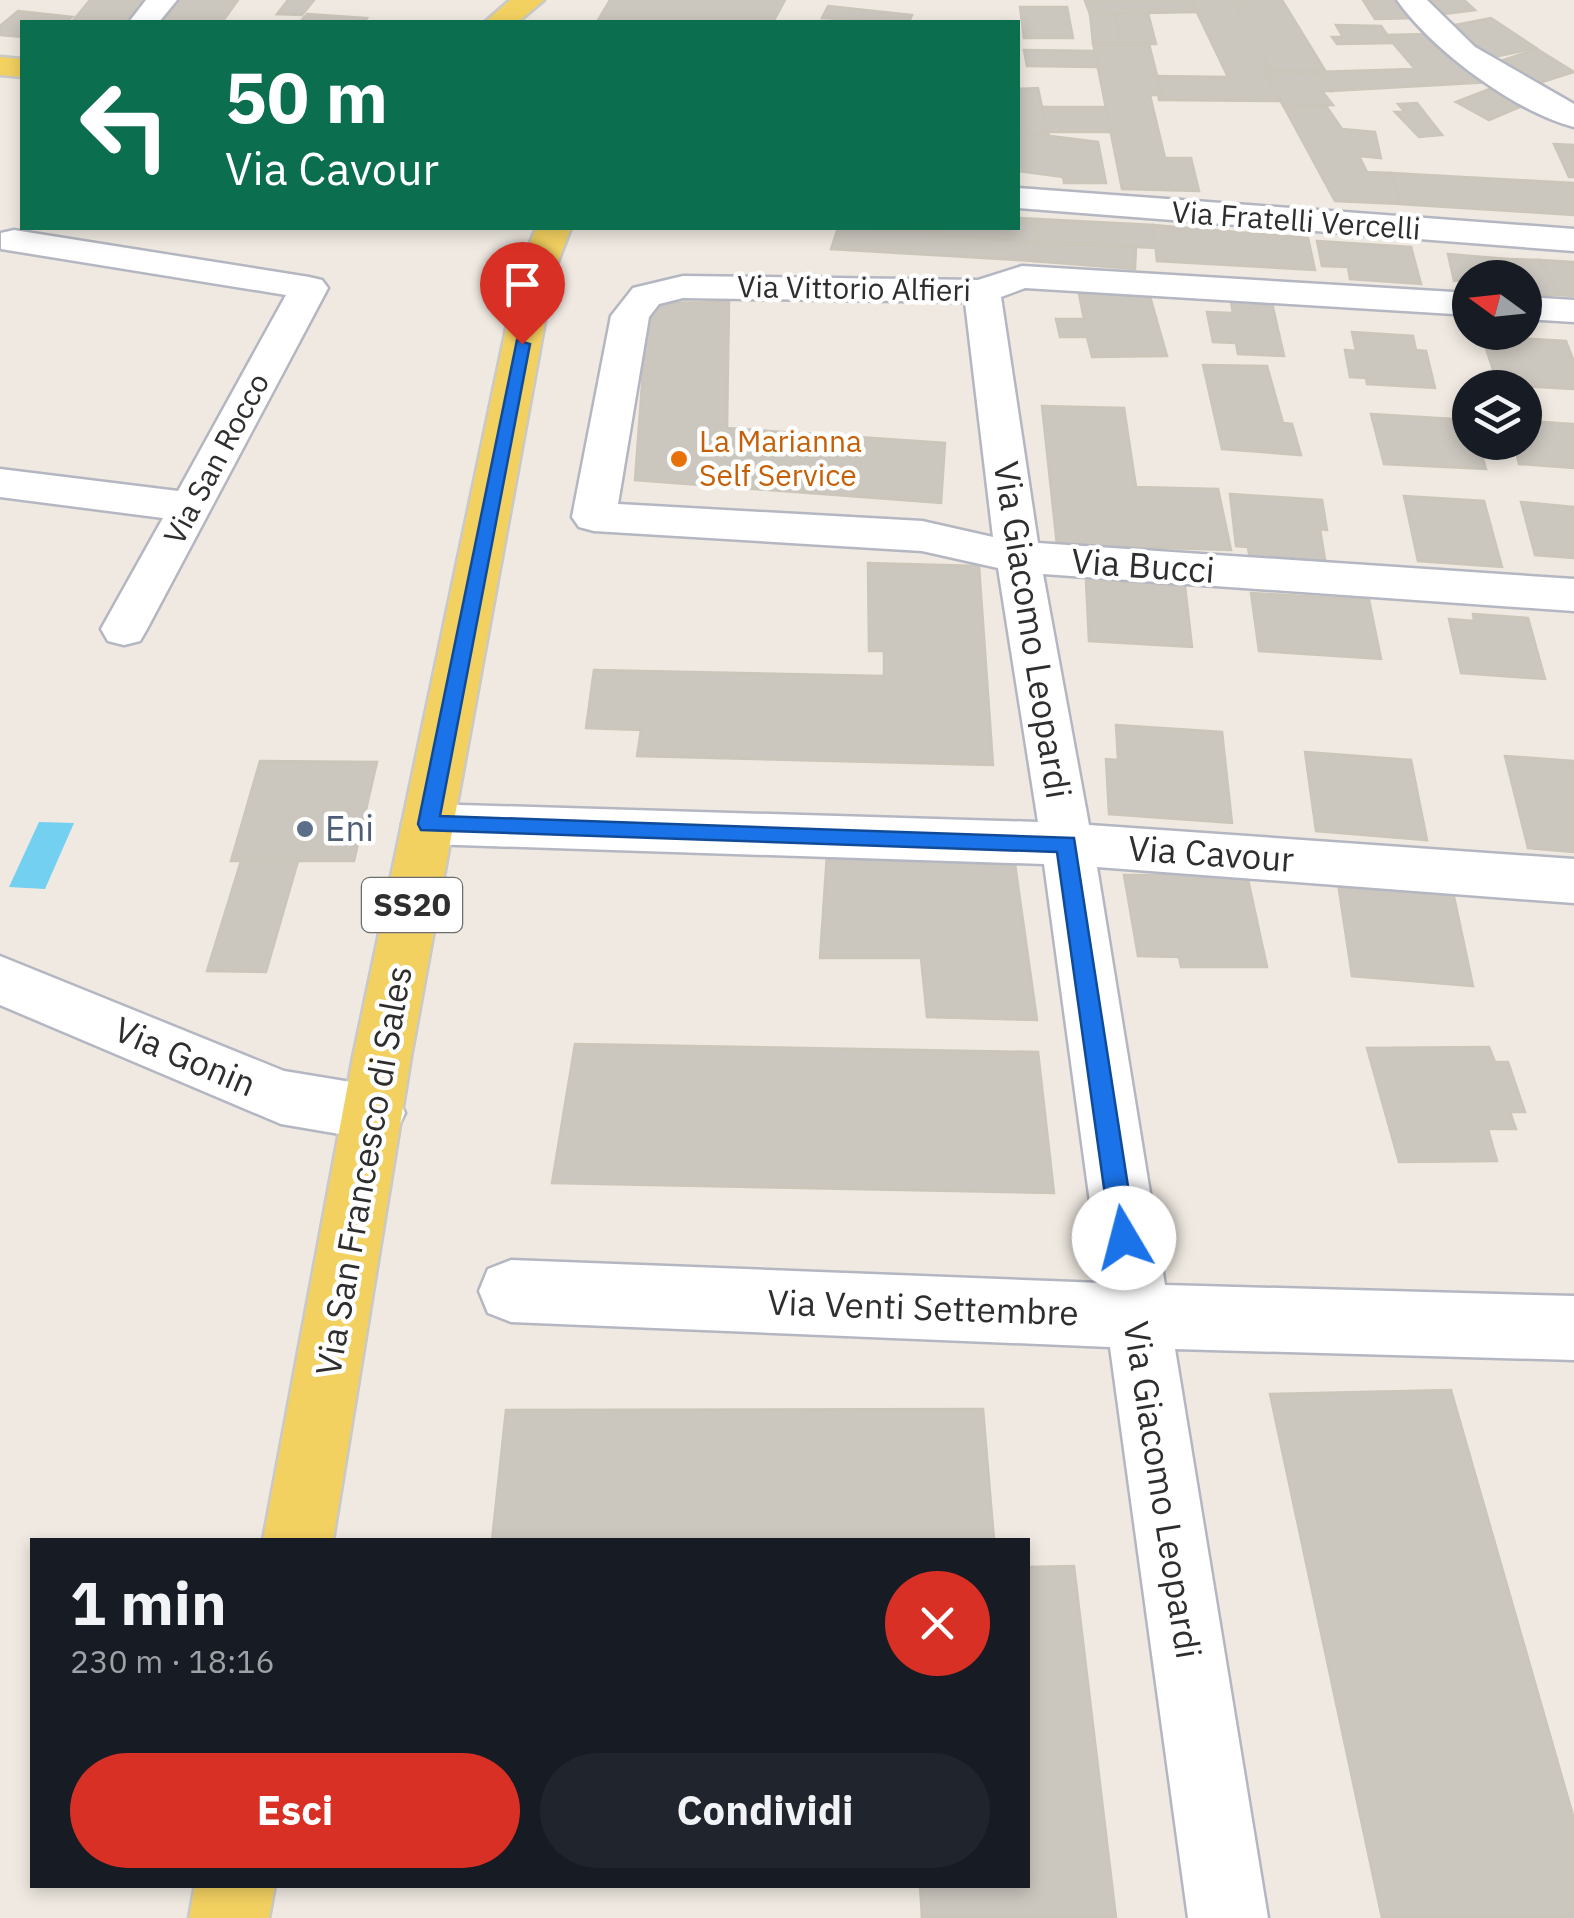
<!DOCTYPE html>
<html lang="it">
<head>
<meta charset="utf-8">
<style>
  body { margin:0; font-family:"IBM Plex Sans",sans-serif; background:#20242c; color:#f1f3f6; height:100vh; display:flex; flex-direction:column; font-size:38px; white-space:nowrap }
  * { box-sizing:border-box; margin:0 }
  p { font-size:32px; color:#9ea1a6 }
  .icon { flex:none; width:55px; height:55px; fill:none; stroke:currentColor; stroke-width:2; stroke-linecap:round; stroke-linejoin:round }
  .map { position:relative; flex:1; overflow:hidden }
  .side { position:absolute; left:30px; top:1538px; width:1000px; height:350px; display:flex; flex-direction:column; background:#171b24; border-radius:0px; box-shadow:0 5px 15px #0003 }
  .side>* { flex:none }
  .banner { position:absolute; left:20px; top:20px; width:1000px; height:210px; border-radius:0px; box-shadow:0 5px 15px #0003; background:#0b6e4f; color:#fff; overflow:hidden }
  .needle { width:65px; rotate:285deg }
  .controls { position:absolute; left:1452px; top:260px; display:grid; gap:20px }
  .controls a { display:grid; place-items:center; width:90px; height:90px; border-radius:50%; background:#171b24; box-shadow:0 5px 15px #0003; font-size:50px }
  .pin { position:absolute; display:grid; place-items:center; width:85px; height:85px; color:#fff; margin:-102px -42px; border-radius:50% 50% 50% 0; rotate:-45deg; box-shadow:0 0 10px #0007 }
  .pin .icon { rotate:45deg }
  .me { position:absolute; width:110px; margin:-55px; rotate:352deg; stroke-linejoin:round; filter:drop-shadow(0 0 8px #0008) }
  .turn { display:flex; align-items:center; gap:35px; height:210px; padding:0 40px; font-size:45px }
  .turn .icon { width:130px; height:130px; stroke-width:2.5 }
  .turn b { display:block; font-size:70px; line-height:85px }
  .round { display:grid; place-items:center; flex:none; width:105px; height:105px; border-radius:52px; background:#20242c }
  .head { display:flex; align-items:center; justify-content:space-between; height:170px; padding:0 40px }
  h1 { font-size:60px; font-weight:700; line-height:75px }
  .action { display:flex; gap:20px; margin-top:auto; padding:20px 40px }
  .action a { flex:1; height:115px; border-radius:60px; background:#d93025; color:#fff; font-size:40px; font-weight:700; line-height:115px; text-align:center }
  .action a+a { background:#20242c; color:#f1f3f6 }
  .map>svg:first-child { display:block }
  .water { fill:#73d0f1 }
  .building { fill:#cbc7bf; stroke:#cbc5ba; stroke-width:2.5 }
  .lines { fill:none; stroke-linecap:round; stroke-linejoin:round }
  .street-casing { stroke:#b4b7c1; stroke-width:5 }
  .primary-casing { stroke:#c9c9c9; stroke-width:5 }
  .street { fill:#fff; fill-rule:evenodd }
  .primary { fill:#f3d161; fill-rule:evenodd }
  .route { fill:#1a73e8; stroke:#114b97; stroke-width:2.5 }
  .food-dot { fill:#e8710a; stroke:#fff; stroke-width:4 }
  .service-dot { fill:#5c6f8a; stroke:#fff; stroke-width:4 }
  .labels { text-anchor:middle; stroke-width:9; stroke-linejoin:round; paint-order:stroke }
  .far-street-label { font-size:30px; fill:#2e2e2e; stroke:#fff }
  .far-food-label { font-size:30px; fill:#c56008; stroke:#fff; text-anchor:start }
  .shield { fill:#fff; stroke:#6d6d6d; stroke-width:2.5 }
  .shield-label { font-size:32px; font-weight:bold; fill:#2e2e2e }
  .street-label { font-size:35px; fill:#2e2e2e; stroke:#fff }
  .service-label { font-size:35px; fill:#4e5e75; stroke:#fff; text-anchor:start }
</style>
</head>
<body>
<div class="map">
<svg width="1574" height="1918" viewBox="0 0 1574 1918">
  <rect width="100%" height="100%" fill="#efe9e1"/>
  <polygon class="water" points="39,822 74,823 45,889 9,887"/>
  <g class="building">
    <polygon points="90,0 144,0 127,22 72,22"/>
    <polygon points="179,0 238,0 223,21 163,22"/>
    <polygon points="288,0 314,0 302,15 277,14"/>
    <polygon points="610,0 785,0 773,22 597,22"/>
    <polygon points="1191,0 1232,0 1272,71 1264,72 1280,101 1159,100 1157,76 1228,77"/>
    <polygon points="1191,0 1197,12 1090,14 1085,1"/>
    <polygon points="1232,0 1282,0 1326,72 1272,71"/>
    <polygon points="1363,0 1407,0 1419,18 1375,19"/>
    <polygon points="1421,0 1464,0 1475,10 1437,15"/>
    <polygon points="828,6 912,15 909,22 822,18"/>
    <polygon points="1020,7 1067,7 1073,38 1024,38"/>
    <polygon points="18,11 72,17 66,22 22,22 22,37 0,35 0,26"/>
    <polygon points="1148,13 1156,44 1121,44 1115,14"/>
    <polygon points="307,14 367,18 364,22 300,22"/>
    <polygon points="1090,14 1115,14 1121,44 1093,43"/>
    <polygon points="1491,18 1536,48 1485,59 1440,28"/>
    <polygon points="1336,25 1381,26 1393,43 1337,44 1332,37 1343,37"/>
    <polygon points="1430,34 1447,53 1493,82 1331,91 1316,72 1415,69 1386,35"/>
    <polygon points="1093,43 1149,44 1162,95 1150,95 1165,158 1191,158 1199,191 1122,189"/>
    <polygon points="1537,49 1574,72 1530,86 1491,64"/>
    <polygon points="1024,50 1094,51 1097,67 1027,66"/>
    <polygon points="1264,72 1318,73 1331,91 1322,91 1333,105 1284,107"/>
    <polygon points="1502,84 1534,101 1489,120 1456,102"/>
    <polygon points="1038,88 1042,107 1049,136 1020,132 1018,89"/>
    <polygon points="1417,103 1442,135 1419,137 1395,112 1405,112 1398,104"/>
    <polygon points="1326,106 1342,129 1375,132 1381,158 1359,156 1367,172 1391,173 1400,204 1335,201 1284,107"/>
    <polygon points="1042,107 1106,107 1111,132 1047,132"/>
    <polygon points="1018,132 1098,142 1106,183 1064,183 1063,177 1018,171"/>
    <polygon points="1554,144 1574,145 1574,177 1569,177"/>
    <polygon points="1391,173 1574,183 1574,215 1400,204"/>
    <polygon points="1018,218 1038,219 1038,242 863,228 1018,228"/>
    <polygon points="1038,219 1153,225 1156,248 1038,242"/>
    <polygon points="1153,225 1308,238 1315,270 1157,261"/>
    <polygon points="838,228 945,232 944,236 1038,242 1033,261 831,249"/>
    <polygon points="1317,241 1411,247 1421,284 1350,279 1348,267 1322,266"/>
    <polygon points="1038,242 1136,247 1135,269 1033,261"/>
    <polygon points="1448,254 1507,259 1512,278 1454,281"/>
    <polygon points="1507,259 1540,260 1560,295 1525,295 1525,278 1512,278"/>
    <polygon points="1540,260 1574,262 1574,296 1560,295"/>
    <polygon points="1149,293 1167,356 1092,357 1087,337 1060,337 1056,319 1084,319 1079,294"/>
    <polygon points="729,302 727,428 945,443 941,503 635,480 648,303"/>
    <polygon points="1231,302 1272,303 1284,356 1238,354 1236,343 1213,342 1207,312 1233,313"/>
    <polygon points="1352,332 1413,336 1416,350 1426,351 1435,388 1367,384 1366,378 1350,377 1345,350 1356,351"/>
    <polygon points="1482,336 1566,341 1574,362 1574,389 1498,385"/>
    <polygon points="1203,365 1267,366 1283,423 1292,424 1301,455 1222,449"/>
    <polygon points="1042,406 1124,408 1136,487 1218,489 1231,550 1057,545"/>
    <polygon points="1371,414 1470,420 1470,442 1478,442 1486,469 1384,464"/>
    <polygon points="1525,421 1574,424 1574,468 1519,464 1514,442 1525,442"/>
    <polygon points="1230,494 1322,500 1327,530 1320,529 1326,566 1250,560 1248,547 1236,546"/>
    <polygon points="1404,496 1484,501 1502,567 1418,561"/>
    <polygon points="1521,502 1574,507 1574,558 1535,555"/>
    <polygon points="868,563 979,566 993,765 637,756 641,730 586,728 594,670 884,676 884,651 869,651"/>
    <polygon points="1086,581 1185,586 1192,647 1089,641"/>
    <polygon points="1251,593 1369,600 1381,659 1259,651"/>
    <polygon points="1473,614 1528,618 1545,679 1461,673 1449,619 1474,621"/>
    <polygon points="1116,725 1222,732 1232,823 1109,814 1106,759 1118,760"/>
    <polygon points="1305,752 1411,760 1427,840 1316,831"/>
    <polygon points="1505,756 1574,761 1574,852 1528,848"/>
    <polygon points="260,761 377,762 354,861 231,861"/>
    <polygon points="827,854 1014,857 1037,1020 927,1017 921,958 820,958"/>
    <polygon points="241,861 298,861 266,972 207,971"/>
    <polygon points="1124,875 1247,875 1267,967 1181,967 1179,957 1138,956"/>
    <polygon points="1338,883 1453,892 1473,986 1352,976"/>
    <polygon points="575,1044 1038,1052 1054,1193 552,1183"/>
    <polygon points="1489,1047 1495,1062 1508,1062 1525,1112 1510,1112 1516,1129 1488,1129 1497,1161 1399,1162 1367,1048"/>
    <polygon points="1451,1390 1574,1819 1574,1918 1382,1918 1270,1394"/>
    <polygon points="983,1409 994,1540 492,1540 506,1410"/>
    <polygon points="1074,1566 1116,1918 922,1918 920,1885 1028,1885 1028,1567"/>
  </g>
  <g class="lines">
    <g class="street-casing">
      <g id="street">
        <polygon points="146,0 177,0 159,22 129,22"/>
        <path d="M1397,0H1427L1475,47L1574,104V127C1515,112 1431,49 1397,0Z"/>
        <polygon points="1018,188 1574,229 1574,251 1018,208"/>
        <polygon points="14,230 309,277 322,280 328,288 147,629 140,641 124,645 108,641 101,629 163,518 0,497 0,469 178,491 286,295 1,249 1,233"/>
        <path d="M1022,266L1470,293V315L1025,288L1001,297L1038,543L1574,579V611L1043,574L1089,825L1574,859V903L1097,867L1165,1285L1574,1296V1360L1175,1349L1268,1918H1188L1110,1347L511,1322L488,1313L479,1291L488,1269L511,1260L1101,1283L1044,864L428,844L410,838L402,824L410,810L428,804L1038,822L998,568L922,551L594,531L579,527L572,517L611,316L633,288L683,276L978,280ZM683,298L965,302L993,537L922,521L618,504L649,317L659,304Z"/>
        <polygon points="1525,297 1574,300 1574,322 1525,319"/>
        <polygon points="0,956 284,1071 375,1086 396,1094 405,1113 396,1132 375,1140 281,1124 0,1005"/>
      </g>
    </g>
    <g class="primary-casing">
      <g id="primary">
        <polygon points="510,0 544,0 518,22 485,22"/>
        <polygon points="0,57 22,59 22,77 0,75"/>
        <polygon points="536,228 571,228 554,272 411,1057 333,1540 263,1540 353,1057 518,272"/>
        <polygon points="195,1885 275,1885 269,1918 189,1918"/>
      </g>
    </g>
    <use href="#street" class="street"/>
    <use href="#primary" class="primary"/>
  </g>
  <polygon class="route" points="517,340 530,344 440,816 1074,838 1136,1238 1133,1247 1124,1250 1114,1247 1111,1238 1057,852 421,830 418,824"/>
  <circle class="food-dot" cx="679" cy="459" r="10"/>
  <circle class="service-dot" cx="305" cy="829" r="10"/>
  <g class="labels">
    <g class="far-street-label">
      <text transform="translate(1296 221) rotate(4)" y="10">Via Fratelli Vercelli</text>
      <text transform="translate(854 289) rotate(1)" y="10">Via Vittorio Alfieri</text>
      <text transform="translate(217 459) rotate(-62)" y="10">Via San Rocco</text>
    </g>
    <g class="far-food-label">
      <text x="699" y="452">La Marianna<tspan x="699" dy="34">Self Service</tspan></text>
    </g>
    <rect class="shield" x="362" y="878" width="100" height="54" rx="8"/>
    <g class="shield-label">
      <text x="412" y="916">SS20</text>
    </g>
    <g class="street-label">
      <text transform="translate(1143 566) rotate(4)" y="12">Via Bucci</text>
      <text transform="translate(1032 630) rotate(81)" y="12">Via Giacomo Leopardi</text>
      <text transform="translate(1211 854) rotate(4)" y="12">Via Cavour</text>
      <text transform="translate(185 1057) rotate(23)" y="12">Via Gonin</text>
      <text transform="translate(364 1171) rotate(-80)" y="12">Via San Francesco di Sales</text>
      <text transform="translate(923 1308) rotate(2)" y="12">Via Venti Settembre</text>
      <text transform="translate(1162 1490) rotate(81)" y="12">Via Giacomo Leopardi</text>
    </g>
    <g class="service-label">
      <text x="325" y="841">Eni</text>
    </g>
  </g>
</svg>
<div class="controls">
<a><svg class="needle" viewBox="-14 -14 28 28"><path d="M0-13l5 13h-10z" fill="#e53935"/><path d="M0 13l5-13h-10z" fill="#9ea1a6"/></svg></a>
<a><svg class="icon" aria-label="layers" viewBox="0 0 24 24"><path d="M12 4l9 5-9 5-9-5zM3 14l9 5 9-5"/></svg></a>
</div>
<div class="pin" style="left:522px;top:344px;background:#d93025"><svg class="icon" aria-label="arrive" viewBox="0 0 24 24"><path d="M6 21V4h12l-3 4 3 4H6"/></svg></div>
<svg class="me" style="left:1124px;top:1238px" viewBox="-20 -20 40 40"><circle r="19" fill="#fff"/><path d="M0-13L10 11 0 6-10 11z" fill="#1a73e8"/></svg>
<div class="banner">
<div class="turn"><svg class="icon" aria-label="left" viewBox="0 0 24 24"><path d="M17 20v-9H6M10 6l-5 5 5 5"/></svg><div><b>50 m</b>Via Cavour</div></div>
</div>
<section class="side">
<div class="head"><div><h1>1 min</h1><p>230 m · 18:16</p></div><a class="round" style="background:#d93025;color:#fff"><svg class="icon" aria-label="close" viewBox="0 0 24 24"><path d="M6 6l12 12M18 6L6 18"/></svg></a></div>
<div class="action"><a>Esci</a><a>Condividi</a></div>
</section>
</div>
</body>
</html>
